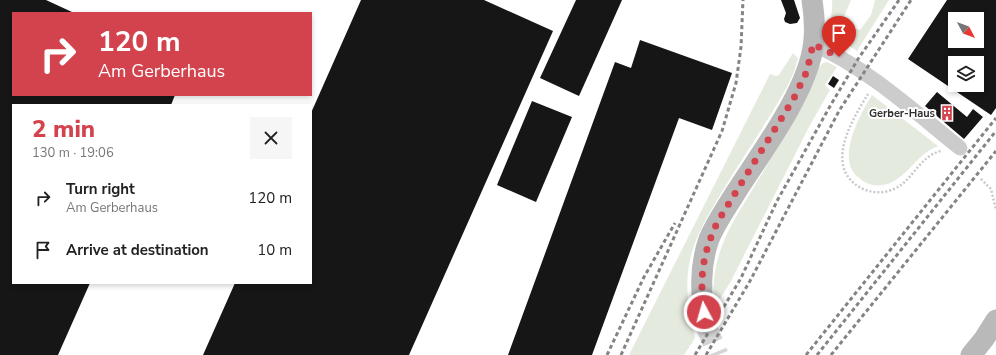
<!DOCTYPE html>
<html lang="en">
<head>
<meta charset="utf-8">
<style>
  body { margin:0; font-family:"Nunito Sans",sans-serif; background:#f6f6f6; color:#222; height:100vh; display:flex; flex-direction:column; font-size:15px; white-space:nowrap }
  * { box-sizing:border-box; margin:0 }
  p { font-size:13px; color:#767676 }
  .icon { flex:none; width:22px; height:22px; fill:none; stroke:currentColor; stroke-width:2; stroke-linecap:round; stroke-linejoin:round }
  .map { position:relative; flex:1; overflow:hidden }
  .side { position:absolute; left:12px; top:104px; width:300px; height:180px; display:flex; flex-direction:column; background:#fff; border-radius:0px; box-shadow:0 2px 6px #0003 }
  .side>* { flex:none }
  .hud { position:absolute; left:12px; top:12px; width:300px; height:84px; border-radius:0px; box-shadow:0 2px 6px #0003; background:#d3434d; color:#fff; overflow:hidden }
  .needle { width:26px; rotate:131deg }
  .controls { position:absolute; left:948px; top:12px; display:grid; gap:8px }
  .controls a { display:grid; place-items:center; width:36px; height:36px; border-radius:0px; background:#fff; box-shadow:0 2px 6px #0003; font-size:20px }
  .pin { position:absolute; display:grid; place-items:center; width:34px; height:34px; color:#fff; margin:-41px -17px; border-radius:50% 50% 50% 0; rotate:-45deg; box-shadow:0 0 4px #0007 }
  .pin .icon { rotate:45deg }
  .me { position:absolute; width:44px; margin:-22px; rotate:354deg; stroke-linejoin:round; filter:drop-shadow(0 0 3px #0008) }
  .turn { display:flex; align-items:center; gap:14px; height:84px; padding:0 20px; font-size:18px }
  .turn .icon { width:52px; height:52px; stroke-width:2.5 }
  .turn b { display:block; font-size:28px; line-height:34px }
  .round { display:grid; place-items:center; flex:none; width:42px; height:42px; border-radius:0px; background:#f6f6f6 }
  .overview { display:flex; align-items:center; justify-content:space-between; height:68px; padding:0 20px }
  h1 { font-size:24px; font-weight:800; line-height:30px; color:#d3434d }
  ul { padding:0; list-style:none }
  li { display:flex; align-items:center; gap:12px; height:52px; padding:0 20px }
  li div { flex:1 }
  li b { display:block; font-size:15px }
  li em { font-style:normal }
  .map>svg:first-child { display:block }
  .green { fill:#e5eade }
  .building { fill:#161616; fill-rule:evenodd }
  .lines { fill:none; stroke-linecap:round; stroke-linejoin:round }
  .secondary-tunnel { stroke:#d5d5d5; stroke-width:21; stroke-dasharray:21 10; stroke-linecap:butt }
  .path { stroke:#c9c9c9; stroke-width:2.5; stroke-dasharray:2 2; stroke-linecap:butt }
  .street { stroke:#ccc; stroke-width:15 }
  .secondary { stroke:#b9b9b9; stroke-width:21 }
  .rail { stroke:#848484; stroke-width:3; stroke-dasharray:4 3; stroke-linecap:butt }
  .route { stroke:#d3434d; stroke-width:7; stroke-dasharray:0 12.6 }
  .labels { text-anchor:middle; stroke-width:4; stroke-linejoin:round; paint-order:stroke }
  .poi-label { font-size:11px; font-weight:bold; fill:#2f2f2f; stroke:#fff; text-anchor:end }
</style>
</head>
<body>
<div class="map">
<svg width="996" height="355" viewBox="0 0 996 355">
  <rect width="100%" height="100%" fill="#fff"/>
  <g class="green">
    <path d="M832,0H851L843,19L854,28L860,30L871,15L875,0H889L857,51C849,45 834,37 832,26C830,18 833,8 832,0Z"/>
    <path d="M793,53L798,58L794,72L786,89C767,122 745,154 725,187C711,210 696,233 690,260C684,287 689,313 695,338L684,355H629L770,74L776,76L779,75Z"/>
    <path d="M827,62L837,67L825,85L830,90L809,127L730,283L714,308C709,251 733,223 760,177C769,163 775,148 783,134C796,112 811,92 819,67L823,63Z"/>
    <path d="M872,95L938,146C917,154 909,175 890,183C881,187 870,186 863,181C859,178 854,174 852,170C841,149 861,113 872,95Z"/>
  </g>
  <g class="building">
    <polygon points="0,0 46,0 72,12 71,13 13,13 13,95 175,95 171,105 13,105 13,283 90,283 58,355 0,355"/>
    <polygon points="361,0 484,0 553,31 409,355 203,355 235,283 311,283 311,113"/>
    <polygon points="576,0 622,0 579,96 540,78"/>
    <polygon points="781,0 794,0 800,18 797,23 790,24 785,22 784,19 786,13"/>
    <path d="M947,0H996V108L991,115L908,59ZM955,19H977V41H955ZM955,63H977V85H955Z"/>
    <polygon points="640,40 732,73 712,130 679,118 592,355 508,355 615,62 631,68"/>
    <polygon points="833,76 839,80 834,88 828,84"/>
    <polygon points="937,92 967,117 973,109 983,117 964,139 925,106"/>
    <polygon points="532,101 572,117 536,202 497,185"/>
  </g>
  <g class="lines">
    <polyline class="secondary-tunnel" points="705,323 718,355"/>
    <g class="path">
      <polyline points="843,42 854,25"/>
      <path d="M868,94C852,120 823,167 861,188C871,193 883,194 894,189C913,181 919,156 941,151"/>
      <polyline points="981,179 991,189 996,210"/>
    </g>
    <path class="street" d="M813,44C866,67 915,112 960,148"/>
    <g class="secondary">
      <path d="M705,323C701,294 699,267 709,239C716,222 727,207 736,192C761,153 800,101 811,57C816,39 815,19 812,0"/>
      <polyline points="971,355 984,339 996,320"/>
    </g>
    <g class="rail">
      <polyline points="607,355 644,277 675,223"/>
      <polyline points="621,355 722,131 736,83 741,47 743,0"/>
      <polyline points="695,355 741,278 777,201 829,108 858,59 899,0"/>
      <polyline points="706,355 750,281 839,111 911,0"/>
      <polyline points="806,355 996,118"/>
      <polyline points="817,355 996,131"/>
      <polyline points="831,355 996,151"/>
    </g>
  </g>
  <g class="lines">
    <path class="route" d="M704,312C699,277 703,252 718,221L794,98L807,71L813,44L839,57"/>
  </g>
  <defs>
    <g id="building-bare" transform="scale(1.2)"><path d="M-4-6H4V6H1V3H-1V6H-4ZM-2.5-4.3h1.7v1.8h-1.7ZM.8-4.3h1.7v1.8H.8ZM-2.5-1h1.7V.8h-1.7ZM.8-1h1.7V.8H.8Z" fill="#d3434d" stroke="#fff" stroke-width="2.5" paint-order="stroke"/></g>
  </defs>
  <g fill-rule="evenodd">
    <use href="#building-bare" x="947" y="113"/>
  </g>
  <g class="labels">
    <g class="poi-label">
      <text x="935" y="117">Gerber-Haus</text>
    </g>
  </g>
</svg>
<div class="controls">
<a><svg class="needle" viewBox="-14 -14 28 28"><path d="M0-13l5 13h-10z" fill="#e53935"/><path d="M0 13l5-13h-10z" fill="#767676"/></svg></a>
<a><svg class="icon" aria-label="layers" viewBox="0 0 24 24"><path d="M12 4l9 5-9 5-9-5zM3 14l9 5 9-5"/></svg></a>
</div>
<div class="pin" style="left:839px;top:57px;background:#d93025"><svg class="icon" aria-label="arrive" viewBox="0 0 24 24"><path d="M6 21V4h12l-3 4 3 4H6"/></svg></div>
<svg class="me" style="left:704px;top:312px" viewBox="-20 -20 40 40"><circle r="17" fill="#d3434d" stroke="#fff" stroke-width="3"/><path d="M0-11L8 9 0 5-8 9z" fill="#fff"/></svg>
<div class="hud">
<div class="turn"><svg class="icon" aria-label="right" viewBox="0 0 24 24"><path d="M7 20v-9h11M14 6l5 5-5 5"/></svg><div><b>120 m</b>Am Gerberhaus</div></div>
</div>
<section class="side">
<div class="overview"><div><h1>2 min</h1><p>130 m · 19:06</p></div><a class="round"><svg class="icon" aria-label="close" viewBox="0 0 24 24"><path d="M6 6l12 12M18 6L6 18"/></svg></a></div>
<ul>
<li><svg class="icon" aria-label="right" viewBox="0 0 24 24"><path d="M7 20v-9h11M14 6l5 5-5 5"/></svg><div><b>Turn right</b><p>Am Gerberhaus</p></div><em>120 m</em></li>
<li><svg class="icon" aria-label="arrive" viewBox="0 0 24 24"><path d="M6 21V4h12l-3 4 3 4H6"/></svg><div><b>Arrive at destination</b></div><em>10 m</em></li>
</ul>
</section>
</div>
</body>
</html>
